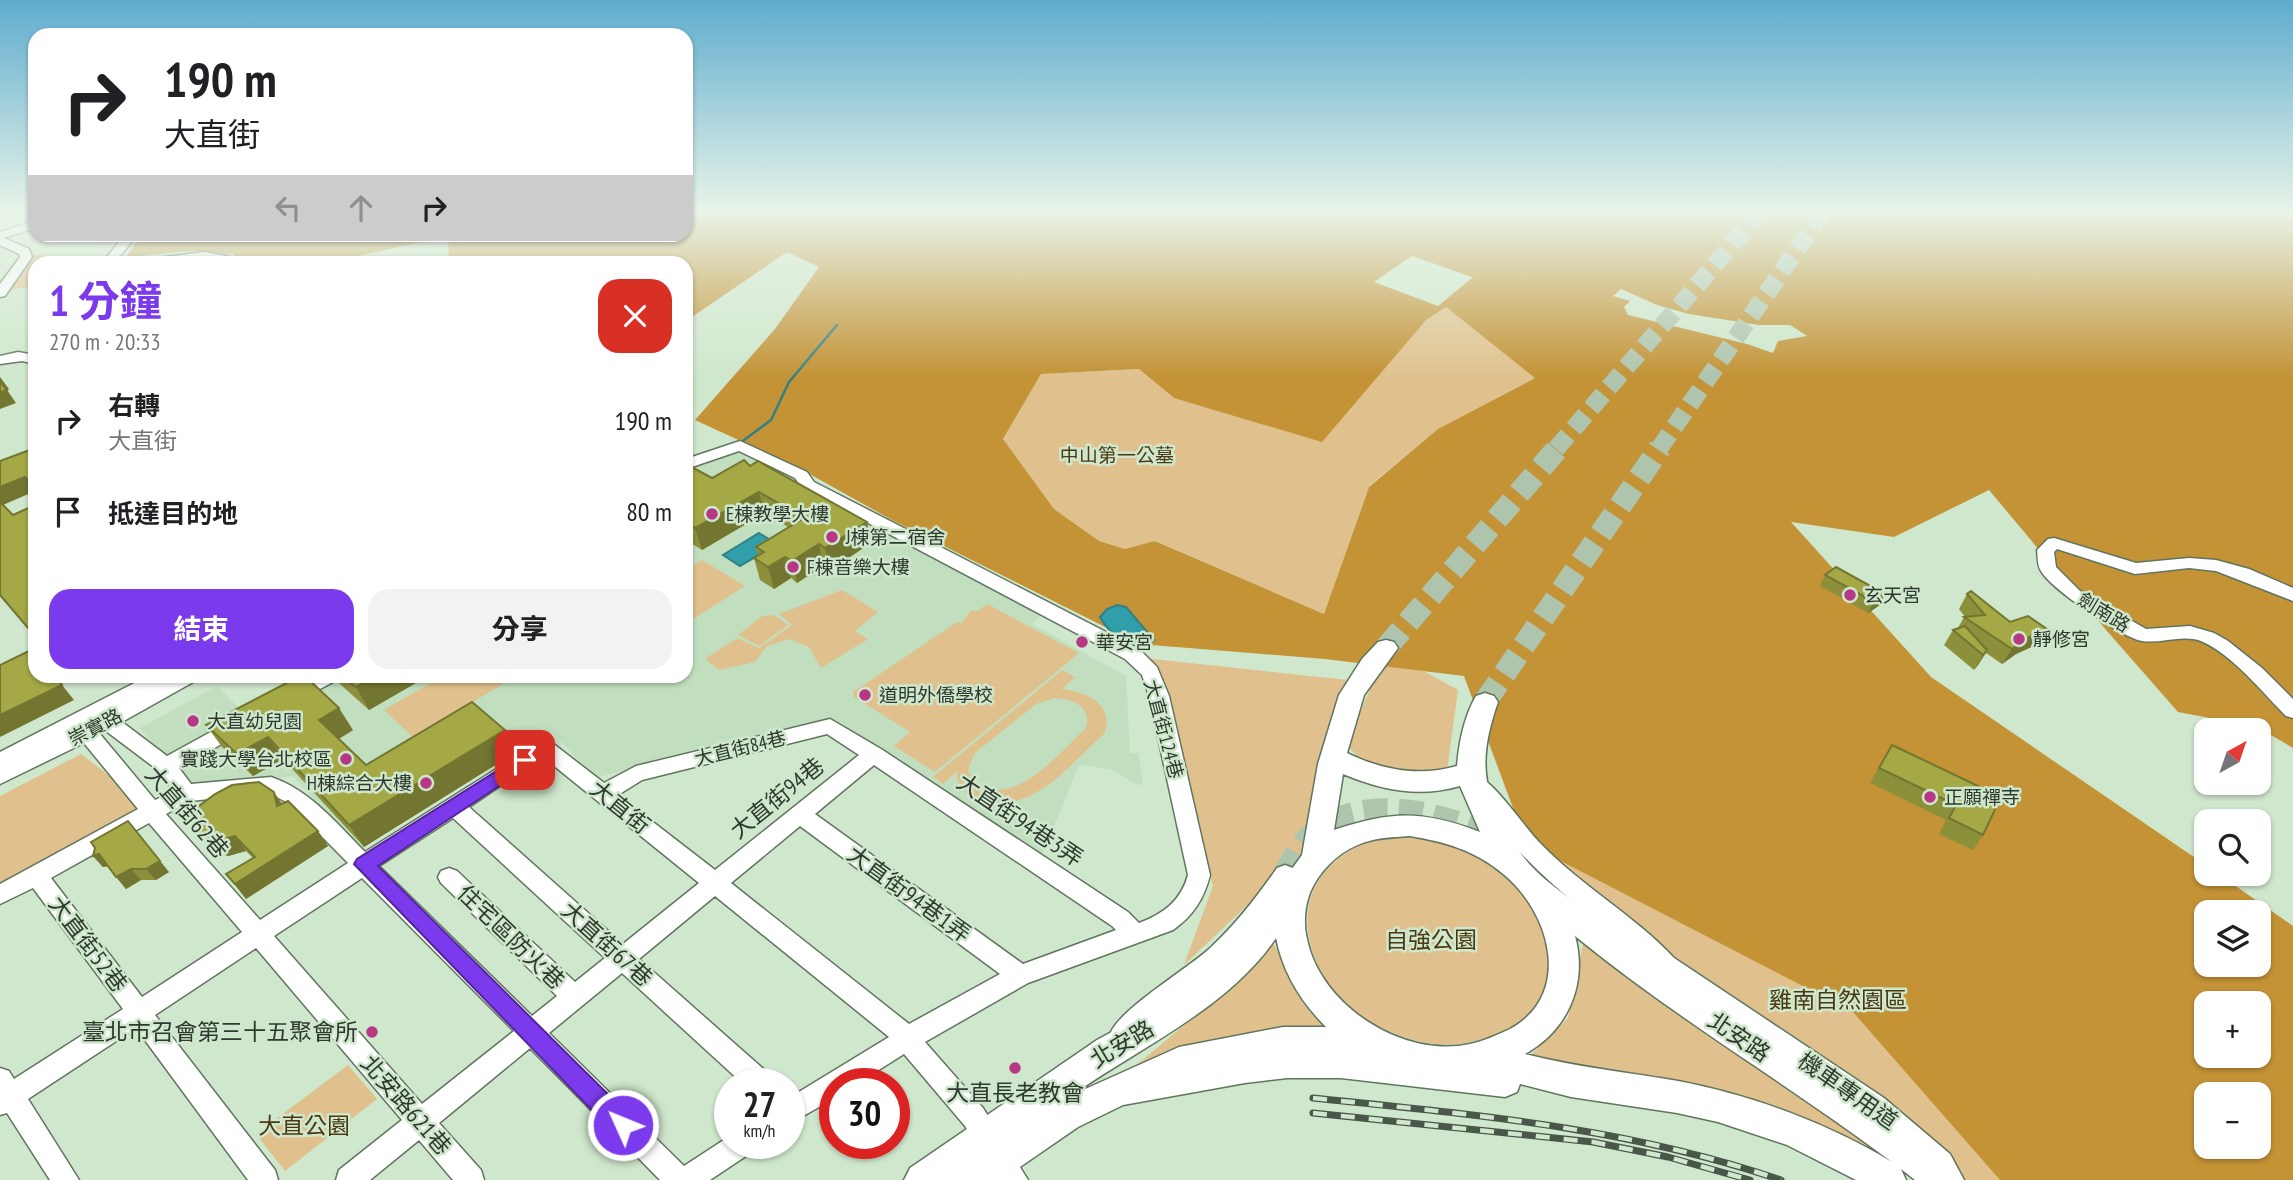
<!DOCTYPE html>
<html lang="zh-TW">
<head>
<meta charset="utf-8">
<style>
  body { margin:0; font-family:"PT Sans Narrow","Noto Sans TC",sans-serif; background:#f2f2f2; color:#202124; height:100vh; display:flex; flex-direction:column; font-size:26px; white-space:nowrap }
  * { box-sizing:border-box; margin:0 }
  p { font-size:23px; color:#757577 }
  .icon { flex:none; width:38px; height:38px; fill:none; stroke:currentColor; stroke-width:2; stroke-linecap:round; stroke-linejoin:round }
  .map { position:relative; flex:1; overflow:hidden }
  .side { position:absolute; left:28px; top:256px; width:665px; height:427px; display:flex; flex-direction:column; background:#fff; border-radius:21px; box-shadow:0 2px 5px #0004 }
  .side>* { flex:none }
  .hud { position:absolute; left:28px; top:28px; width:665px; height:214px; border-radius:21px; box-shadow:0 2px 5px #0004; background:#fff; color:#202124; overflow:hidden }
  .needle { width:46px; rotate:40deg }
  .fabs { position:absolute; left:2194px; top:718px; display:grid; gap:14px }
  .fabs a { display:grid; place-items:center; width:77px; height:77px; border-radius:14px; background:#fff; box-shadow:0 2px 5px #0004; font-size:35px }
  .speed { position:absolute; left:714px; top:1068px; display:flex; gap:14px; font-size:35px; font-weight:700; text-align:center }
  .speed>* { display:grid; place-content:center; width:91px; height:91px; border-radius:50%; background:#fff; box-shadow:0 2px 5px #0004; line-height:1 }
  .speed small { font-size:18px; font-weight:400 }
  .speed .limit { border:10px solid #d22; background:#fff; color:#111 }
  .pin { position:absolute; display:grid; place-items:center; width:60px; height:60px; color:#fff; margin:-30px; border-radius:14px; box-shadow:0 4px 10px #0006 }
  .me { position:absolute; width:77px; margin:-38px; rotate:314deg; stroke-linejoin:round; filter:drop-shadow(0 0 5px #0008) }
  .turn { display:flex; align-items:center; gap:24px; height:147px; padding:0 21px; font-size:32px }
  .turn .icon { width:91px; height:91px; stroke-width:2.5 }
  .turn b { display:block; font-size:49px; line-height:60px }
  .lanes { display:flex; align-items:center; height:66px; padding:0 21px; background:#0003; justify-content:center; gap:35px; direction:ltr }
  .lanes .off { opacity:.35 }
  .round { display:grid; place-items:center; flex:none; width:74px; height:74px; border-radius:21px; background:#f2f2f2 }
  .overview { display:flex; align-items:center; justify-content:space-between; height:119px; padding:0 21px }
  h1 { font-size:42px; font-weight:700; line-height:52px; color:#7c3aed }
  .cta { display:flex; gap:14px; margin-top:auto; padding:14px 21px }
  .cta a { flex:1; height:80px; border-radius:21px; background:#7c3aed; color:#fff; font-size:28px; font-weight:700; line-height:80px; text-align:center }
  .cta a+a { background:#f2f2f2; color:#202124 }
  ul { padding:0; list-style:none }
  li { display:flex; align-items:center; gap:21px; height:91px; padding:0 21px }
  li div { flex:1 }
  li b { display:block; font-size:26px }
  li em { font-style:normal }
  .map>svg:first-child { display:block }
  .built { fill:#c1dfbe }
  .green { fill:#e0c18d; fill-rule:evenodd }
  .forest { fill:#c39336; fill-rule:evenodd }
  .water { fill:#309faa; stroke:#308085; stroke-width:2 }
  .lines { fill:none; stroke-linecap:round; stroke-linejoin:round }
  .stream { stroke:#308085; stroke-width:2.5 }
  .minor-tunnel { stroke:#afc4ad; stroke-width:24; stroke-dasharray:24 11; stroke-linecap:butt }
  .major-tunnel-far1 { stroke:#afc4ad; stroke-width:18; stroke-dasharray:18 9; stroke-linecap:butt }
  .major-tunnel { stroke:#afc4ad; stroke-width:23; stroke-dasharray:23 11; stroke-linecap:butt }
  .minor-casing { stroke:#60755d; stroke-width:3 }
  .major-casing { stroke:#60755d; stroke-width:3 }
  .minor { fill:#fff; fill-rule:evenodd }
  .major { fill:#fff; fill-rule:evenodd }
  .rail-casing { stroke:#4a5649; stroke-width:7 }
  .rail { stroke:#cfe7cc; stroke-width:4.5; stroke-dasharray:14; stroke-linecap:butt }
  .wall { fill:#8d903b }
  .shaded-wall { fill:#737630 }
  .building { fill:#a4a845; stroke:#737630; stroke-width:2 }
  .route { fill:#7c3aed; stroke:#51269a; stroke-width:2 }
  .poi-dot { fill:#b63783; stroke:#cfe7cc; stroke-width:2.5 }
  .labels { text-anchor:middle; stroke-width:5; stroke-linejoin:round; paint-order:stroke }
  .park-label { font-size:19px; fill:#4c3812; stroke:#cfe7cc }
  .poi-label { font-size:19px; fill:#30392f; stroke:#cfe7cc; text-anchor:start }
  .street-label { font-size:19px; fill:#30392f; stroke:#cfe7cc }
  .near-street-label { font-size:23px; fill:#30392f; stroke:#cfe7cc }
  .near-park-label { font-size:23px; fill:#4c3812; stroke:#cfe7cc }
  .near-poi-label { font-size:23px; fill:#30392f; stroke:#cfe7cc; text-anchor:end }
</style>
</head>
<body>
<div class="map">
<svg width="2293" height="1180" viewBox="0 0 2293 1180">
  <rect width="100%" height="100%" fill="#cfe7cc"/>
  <g class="built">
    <polygon points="733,448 1042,614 1032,624 1126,676 1130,753 1138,753 1143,784 1138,785 1111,769 1079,765 1042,855 831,719 595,778 551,731 359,850 293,776 193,787 175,765 338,676 686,676 686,469"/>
    <polygon points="217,686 246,715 167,761 140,728"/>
  </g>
  <g class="green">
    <polygon points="32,254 42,254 47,262 35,262 35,286 7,290"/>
    <polygon points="1446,307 1536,377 1438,429 1369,486 1324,614 1156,541 1125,549 1099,541 1054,509 1003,439 1041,374 1139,369 1174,398 1426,320"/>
    <polygon points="702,560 745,586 695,618 686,612 686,569"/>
    <polygon points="842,590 878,612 855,631 868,639 821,668 809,647 789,639 767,646 755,662 719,670 705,659 737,638 759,648 792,625 779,614"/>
    <polygon points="987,604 1079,653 935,772 894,746 910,732 854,697 853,692 957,622 962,623 971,610 978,611"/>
    <polygon points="774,615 788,625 759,646 738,635 762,616"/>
    <polygon points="1387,651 1458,690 1446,778 1368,768 1346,744"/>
    <polygon points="1143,658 1357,681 1305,851 1184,965 1213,886 1158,682"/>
    <path d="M1062,670L1075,677L1062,689C1087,692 1115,704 1104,734C1062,771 1032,818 970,799L957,779V771L943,784L933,777ZM1055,698C1073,699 1092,706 1086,728C1059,753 1016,808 976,784L968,770L974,754L981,748L1036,704Z"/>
    <polygon points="443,676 512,676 514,677 414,738 384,710"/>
    <polygon points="81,754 111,777 141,805 140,809 0,885 0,796"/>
    <polygon points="1678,829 2030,1180 1962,1180 1583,893 1540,842"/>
    <path d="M1412,835C1448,840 1492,849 1517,879C1523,887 1527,898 1532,907C1538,918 1550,932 1552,944C1558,984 1533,1023 1496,1035C1474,1043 1451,1047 1428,1043C1401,1039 1368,1024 1348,1006C1309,971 1289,906 1330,866C1343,854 1358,844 1375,839C1386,836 1400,836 1412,835Z"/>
    <polygon points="1271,937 1291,983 1329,1029 1138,1064 1247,972"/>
    <polygon points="1583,944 1872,1141 1920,1180 1914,1180 1867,1150 1528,1058 1568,1018"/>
    <polygon points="348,1065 377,1099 285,1171 256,1134"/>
  </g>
  <path class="forest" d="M686,212H2293V748L2257,727L2178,712L2107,631L1989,490L1894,537L1791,522L1931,677L2207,866V873H2217L2293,926V1180H2000L1853,1012L1526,843L1464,676L1325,659L1139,644L892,520L797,467L695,420L775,329L819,267L787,252L686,321V262H449L448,236L331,262H236L234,254L190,251L126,257L143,234H686ZM1412,256L1472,277H1473L1438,306L1374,282ZM1621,289L1657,305L1689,314L1759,325H1790L1807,336L1778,341L1773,353L1747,344L1628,315L1624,307L1630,301L1613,296ZM1446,307L1535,378L1438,429L1369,487L1324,614L1155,541L1125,549L1099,541L1054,509L1003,439L1041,374L1139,369L1174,398L1322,442L1426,320ZM2207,912H2259V964H2207ZM2207,1003H2259V1055H2207ZM2207,1094H2259V1146H2207Z"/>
  <g class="water">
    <polygon points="759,533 777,544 740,566 723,555"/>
    <path d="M1117,605L1126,607L1154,640L1143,649C1126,646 1107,631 1100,617L1107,609Z"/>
  </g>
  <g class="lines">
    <polyline class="stream" points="740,443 771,420 789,382 837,325"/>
    <path class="minor-tunnel" d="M1285,874C1291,863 1297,851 1305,842C1354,789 1444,812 1498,841"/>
    <g class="major-tunnel-far1">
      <polyline points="1556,449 1760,212"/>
      <polyline points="1659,449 1823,212"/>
    </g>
    <g class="major-tunnel">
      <polyline points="1386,648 1558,448"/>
      <polyline points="1485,702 1660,448"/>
    </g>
    <g class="minor-casing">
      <g id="minor">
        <polygon points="35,221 35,228 4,238 29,249 32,257 5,296 0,297 0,284 20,257 19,254 0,245 0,232"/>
        <polygon points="125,234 138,234 115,262 103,262"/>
        <polygon points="205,252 227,256 237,262 205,259 151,262 157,258"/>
        <polygon points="18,352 35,355 35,364 22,361 0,364 0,356"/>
        <path d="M740,441L807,472L814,482L1139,649L1157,667L1169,696L1210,875C1204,899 1193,916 1173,930L1028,983L925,1042L983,1108L1028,1180H999L965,1126L904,1054L858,1083H835V1098L789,1124V1098L889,1037L715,896L639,959L769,1074L773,1083H742L622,973L549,1033L684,1166L730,1136V1143H756L752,1152L710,1180H660L530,1048L439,1123L481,1170L484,1180H453L419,1140L370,1180H336L339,1170L402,1120L256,948L155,1015L275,1170L278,1180H248L136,1028L28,1099L79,1180H50L7,1113L0,1115V1068L9,1071L14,1079L123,1009L33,888L0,904V884L138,809L84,743L0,784V752L148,676H197L195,681L122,722L167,756L229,722L236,720L243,722L246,727L243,732L179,768L191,784L271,777C310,790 337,824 365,852L544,739L551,742L604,783L636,766L830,719L881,749L1128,912L1139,923C1163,914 1181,901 1188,875L1149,696L1142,675L1125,659L802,488L795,478L739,451L686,469V459ZM106,731L159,771L173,791L155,800L100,734ZM827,734L859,755L715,870L618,795L642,780ZM543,757L699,883L623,944L469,807ZM874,765L1112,926L1116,930L1023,964L815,814ZM269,793L290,804L348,863L260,920L166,814L190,801ZM453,818L605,958L575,982L457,871L449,868L441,871L438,877L441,883L557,996L532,1016L379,866ZM149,823L242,932L142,997L51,878ZM800,826L1000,974L909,1024L731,883ZM362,878L514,1031L422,1104L274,936Z"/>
        <path d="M2054,538L2136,563L2189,558L2216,560L2249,569L2293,588V601L2216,571L2189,568L2135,574L2057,549L2054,552L2056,567L2080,591L2146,629L2190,626L2214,633L2228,641L2262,668L2293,699V718L2286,716C2263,693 2232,654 2201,641C2182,634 2161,644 2142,641C2123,638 2051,589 2041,571C2037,565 2038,557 2037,550L2048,539Z"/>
        <polygon points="313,676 337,676 335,681 301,699 287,699 284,694 287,689"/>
        <path d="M1483,780C1495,784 1527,830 1540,843C1581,886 1634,915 1674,958L1884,1098L1950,1154L1964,1180H1936L1932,1172L1866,1116L1658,972L1645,958C1583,910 1511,859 1473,788L1476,782Z"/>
        <path d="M1285,865L1293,868L1296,874L1293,880C1248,947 1203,984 1140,1031L1132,1040L1123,1043L1114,1040L1111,1032C1121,1009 1185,970 1208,950C1235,925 1257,897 1277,868Z"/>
      </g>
    </g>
    <g class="major-casing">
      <path id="major" d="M1386,640L1394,642L1398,648L1364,695L1347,753C1382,770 1419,777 1457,766C1459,742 1464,717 1476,696L1485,693L1494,696L1498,702C1475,768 1484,798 1522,855C1539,879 1576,902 1599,920C1656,965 1718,1004 1778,1043C1839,1083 1898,1125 1956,1168L1962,1180H1915L1901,1169L1906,1180H1856L1787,1145L1718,1122L1677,1113L1571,1097L1520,1084L1517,1092L1505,1097L1341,1078H1287L1245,1083L1123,1105L1078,1127L1001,1180H904L910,1168L1097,1040L1163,1004L1219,958L1250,927L1302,855L1318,764L1339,695L1362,659L1378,642ZM1343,774C1381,790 1419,798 1460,786L1480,832C1422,810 1392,811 1334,830ZM1410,836C1445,842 1474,850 1502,873C1550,911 1574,994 1510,1029C1497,1035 1484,1041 1470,1044C1403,1059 1320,1005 1307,939C1302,918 1306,895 1318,878C1331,859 1350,845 1373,840C1385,837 1398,837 1410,836ZM1575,936C1675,1018 1788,1084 1892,1162C1827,1123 1752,1095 1678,1081C1626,1072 1576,1067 1525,1054C1568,1030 1588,984 1575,936ZM1276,938C1283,973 1301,1002 1326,1027H1283L1179,1047L1072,1095C1139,1048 1229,1008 1276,938Z"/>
    </g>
    <use href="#minor" class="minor"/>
    <use href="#major" class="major"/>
    <g class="rail-casing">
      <g id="rail">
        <path d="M1313,1098C1476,1115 1625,1127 1781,1180"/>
        <polyline points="1313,1113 1593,1142 1668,1157 1750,1180"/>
      </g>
    </g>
    <use href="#rail" class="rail"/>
  </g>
  <g class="wall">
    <polygon points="35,448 35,491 3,505 13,515 35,505 35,637 0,596 0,461"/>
    <polygon points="686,464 712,478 750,466 871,543 830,570 823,566 797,583 791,578 774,589 760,580 754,558 758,556 756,547 788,527 765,513 702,550 686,540"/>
    <polygon points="1825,575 1880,605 1868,613 1820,586"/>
    <polygon points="1967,594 2010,622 2047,629 2038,644 2016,654 2002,664 1986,653 1978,665 1974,670 1944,645 1953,630 1958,628 1964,617 1965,617 1959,609"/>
    <polygon points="334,676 428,676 369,710 340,684"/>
    <polygon points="206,725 353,730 339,739 366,765 516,752 364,847 283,759 253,776 222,747"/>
    <polygon points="1892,745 2001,797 1983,835 1973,850 1939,834 1946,820 1870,783"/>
    <polygon points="282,804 318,831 328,846 246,899 226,874 253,858 246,851 228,856 213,852 193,827"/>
    <polygon points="93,856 169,872 156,880 141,880 126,889 108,866 103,867"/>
  </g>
  <g class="shaded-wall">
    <polygon points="0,377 9,389 7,390 16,403 0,409"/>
    <polygon points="25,477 35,491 0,506 0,487"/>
    <polygon points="759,492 765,513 702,550 695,528"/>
    <polygon points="867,522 871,543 830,570 825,548"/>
    <polygon points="819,544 823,566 797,583 792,561"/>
    <polygon points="785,557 791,578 774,589 768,567"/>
    <polygon points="1885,594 1880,605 1868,613 1874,602"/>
    <polygon points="2047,629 2038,644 2016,654 2002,664 2012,649 2025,639"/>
    <polygon points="1987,650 1978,665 1974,670 1983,655"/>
    <polygon points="377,676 428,676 369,710 356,687"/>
    <polygon points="62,685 74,700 0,737 0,715"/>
    <polygon points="339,708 353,730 333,742 319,720"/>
    <polygon points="505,730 516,752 364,847 349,825"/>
    <polygon points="268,737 283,759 253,776 237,754"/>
    <polygon points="274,792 284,807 277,806"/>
    <polygon points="128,821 169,872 156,880 146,869"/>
    <polygon points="318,831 328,846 246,899 235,884"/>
    <polygon points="235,836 246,851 228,856 216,841"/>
    <polygon points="99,854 109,866 103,867 93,856"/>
    <polygon points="131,869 141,880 126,889 116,877"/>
  </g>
  <g class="building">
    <polygon points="0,382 7,390 0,392"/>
    <polygon points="35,448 35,487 25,477 0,487 0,461"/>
    <polygon points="744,460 750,466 758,461 867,522 825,548 819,544 792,561 785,557 768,567 754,558 764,552 756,547 804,518 759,492 695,528 686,522 686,464 712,478"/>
    <polygon points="0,502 13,515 35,505 35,634 34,635 0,595"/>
    <polygon points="1836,567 1885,594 1874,602 1825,575"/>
    <polygon points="1971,591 2010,622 2028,616 2047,629 2025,639 2012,649 1964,617 1985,615 1967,594"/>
    <polygon points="1965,626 1987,650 1983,655 1953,630"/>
    <polygon points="33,649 35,651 35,676 55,676 62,685 0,715 0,665"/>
    <polygon points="300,676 305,676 339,708 319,720 366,765 472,702 505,730 349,825 268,737 237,754 206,725"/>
    <polygon points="342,676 377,676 356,687"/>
    <polygon points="1892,745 2001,797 1983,835 1949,818 1956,805 1879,768"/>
    <polygon points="259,782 274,792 277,806 288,801 318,831 235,884 226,874 255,857 235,836 216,841 201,837 193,827 192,821 199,806 215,794 232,785"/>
    <polygon points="128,821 160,861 146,869 131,869 116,877 99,854 93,856 95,848 91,842"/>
  </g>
  <linearGradient id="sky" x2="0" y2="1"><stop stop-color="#5eaccf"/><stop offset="0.56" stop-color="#e9f4e8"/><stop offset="1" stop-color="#e9f4e8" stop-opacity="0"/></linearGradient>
  <rect width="2293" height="378" fill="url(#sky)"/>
  <polygon class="route" points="525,753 531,755 534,760 531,765 378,866 631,1117 635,1125 631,1133 623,1136 614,1133 354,864 357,859"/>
  <g class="poi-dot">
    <circle cx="712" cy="514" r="7"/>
    <circle cx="832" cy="537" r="7"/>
    <circle cx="793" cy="567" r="7"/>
    <circle cx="1850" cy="595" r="7"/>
    <circle cx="2019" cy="639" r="7"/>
    <circle cx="1082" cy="642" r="7"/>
    <circle cx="865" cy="695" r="7"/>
    <circle cx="193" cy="721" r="7"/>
    <circle cx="346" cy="759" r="7"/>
    <circle cx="426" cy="783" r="7"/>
    <circle cx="1930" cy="797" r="7"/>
    <circle cx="372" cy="1032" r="7"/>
    <circle cx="1015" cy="1068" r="7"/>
  </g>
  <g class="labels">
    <g class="park-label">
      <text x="1117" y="462">中山第一公墓</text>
    </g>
    <g class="poi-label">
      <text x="726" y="521">E棟教學大樓</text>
      <text x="846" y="544">J棟第二宿舍</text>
      <text x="807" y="574">F棟音樂大樓</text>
      <text x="1864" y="602">玄天宮</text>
      <text x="2033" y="646">靜修宮</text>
      <text x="1096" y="649">華安宮</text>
      <text x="879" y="702">道明外僑學校</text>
      <text x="207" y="728">大直幼兒園</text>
      <text x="332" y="766" text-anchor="end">實踐大學台北校區</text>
      <text x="412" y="790" text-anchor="end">H棟綜合大樓</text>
      <text x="1944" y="804">正願禪寺</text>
    </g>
    <g class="street-label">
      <text transform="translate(2104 612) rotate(31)" y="7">劍南路</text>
      <text transform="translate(95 727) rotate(-28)" y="7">崇實路</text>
      <text transform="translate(1164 729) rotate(75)" y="7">大直街124巷</text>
      <text transform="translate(740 748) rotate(-14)" y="7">大直街84巷</text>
    </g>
    <g class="near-street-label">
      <text transform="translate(777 798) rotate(-39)" y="8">大直街94巷</text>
      <text transform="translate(620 807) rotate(39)" y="8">大直街</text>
      <text transform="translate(187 812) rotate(49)" y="8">大直街62巷</text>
      <text transform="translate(1020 820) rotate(34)" y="8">大直街94巷3弄</text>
      <text transform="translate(909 894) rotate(36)" y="8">大直街94巷1弄</text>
      <text transform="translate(511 937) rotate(44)" y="8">住宅區防火巷</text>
      <text transform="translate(88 944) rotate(53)" y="8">大直街52巷</text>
      <text transform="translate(607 944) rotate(42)" y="8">大直街67巷</text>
      <text transform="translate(1739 1037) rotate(34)" y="8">北安路</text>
      <text transform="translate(1122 1044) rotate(-31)" y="8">北安路</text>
      <text transform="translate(1848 1091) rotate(35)" y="8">機車專用道</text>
      <text transform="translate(406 1105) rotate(49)" y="8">北安路621巷</text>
    </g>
    <g class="near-park-label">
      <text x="1431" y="948">自強公園</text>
      <text x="1838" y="1008">雞南自然園區</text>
      <text x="304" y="1134">大直公園</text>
    </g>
    <g class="near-poi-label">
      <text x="358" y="1040">臺北市召會第三十五聚會所</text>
      <text x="1015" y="1101" text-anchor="middle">大直長老教會</text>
    </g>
  </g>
</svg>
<div class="fabs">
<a><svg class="needle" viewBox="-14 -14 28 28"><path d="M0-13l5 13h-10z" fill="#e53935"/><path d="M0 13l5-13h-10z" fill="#757577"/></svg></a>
<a><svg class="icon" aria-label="search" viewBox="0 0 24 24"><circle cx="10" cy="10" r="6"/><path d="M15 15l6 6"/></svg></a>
<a><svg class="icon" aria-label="layers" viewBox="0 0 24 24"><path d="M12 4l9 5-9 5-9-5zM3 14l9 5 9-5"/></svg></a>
<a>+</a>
<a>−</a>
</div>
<div class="speed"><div>27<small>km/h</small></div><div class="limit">30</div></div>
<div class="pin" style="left:525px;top:760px;background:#d93025"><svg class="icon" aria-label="arrive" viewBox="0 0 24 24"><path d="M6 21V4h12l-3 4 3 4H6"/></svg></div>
<svg class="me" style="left:623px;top:1125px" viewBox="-20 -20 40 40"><circle r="17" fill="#7c3aed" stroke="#fff" stroke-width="3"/><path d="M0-11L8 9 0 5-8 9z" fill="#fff"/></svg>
<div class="hud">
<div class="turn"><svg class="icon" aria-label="right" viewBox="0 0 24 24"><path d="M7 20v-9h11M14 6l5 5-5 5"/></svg><div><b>190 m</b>大直街</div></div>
<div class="lanes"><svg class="icon off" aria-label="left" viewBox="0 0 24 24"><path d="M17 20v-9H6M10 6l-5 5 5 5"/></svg><svg class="icon off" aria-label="ahead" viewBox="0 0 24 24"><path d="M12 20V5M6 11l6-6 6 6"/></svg><svg class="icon" aria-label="right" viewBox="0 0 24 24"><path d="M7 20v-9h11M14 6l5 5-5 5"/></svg></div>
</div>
<section class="side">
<div class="overview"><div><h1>1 分鐘</h1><p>270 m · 20:33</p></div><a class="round" style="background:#d93025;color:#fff"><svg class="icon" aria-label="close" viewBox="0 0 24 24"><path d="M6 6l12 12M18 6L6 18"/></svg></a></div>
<ul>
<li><svg class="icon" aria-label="right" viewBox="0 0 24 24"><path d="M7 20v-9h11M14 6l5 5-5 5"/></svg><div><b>右轉</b><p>大直街</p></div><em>190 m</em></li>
<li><svg class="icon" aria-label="arrive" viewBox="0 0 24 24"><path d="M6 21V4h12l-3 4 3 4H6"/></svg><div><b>抵達目的地</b></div><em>80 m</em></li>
</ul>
<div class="cta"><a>結束</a><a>分享</a></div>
</section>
</div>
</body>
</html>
